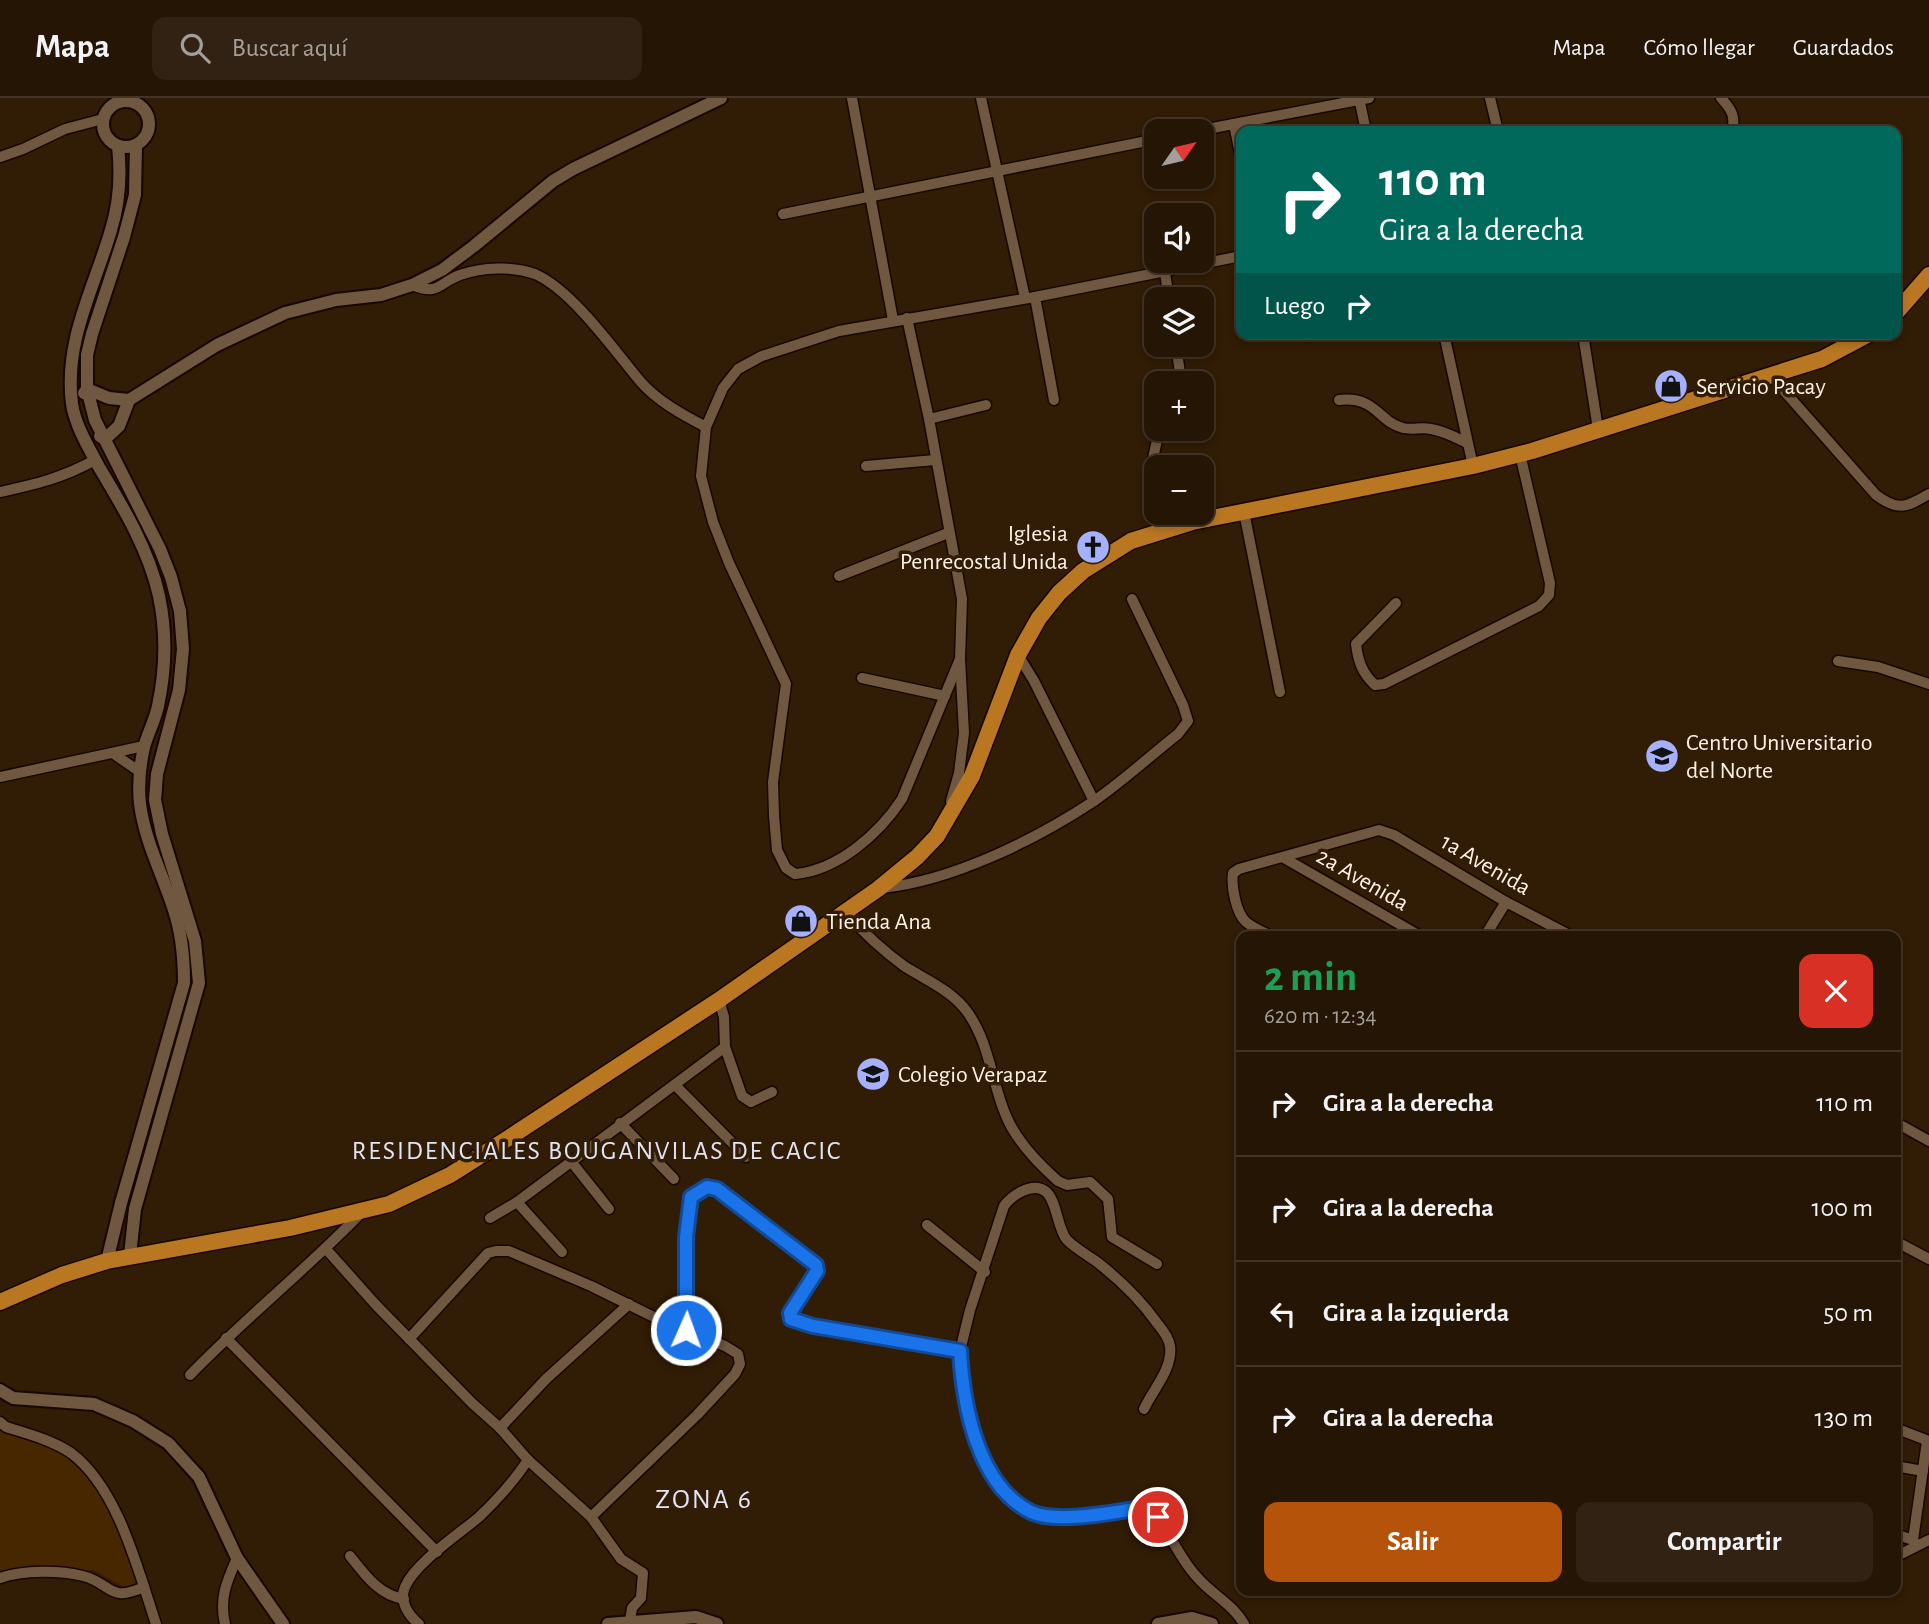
<!DOCTYPE html>
<html lang="es">
<head>
<meta charset="utf-8">
<style>
  body { margin:0; font-family:"Alegreya Sans",sans-serif; background:#312213; color:#f1f3f6; height:100vh; display:flex; flex-direction:column; font-size:26px; white-space:nowrap }
  * { box-sizing:border-box; margin:0 }
  p { font-size:23px; color:#a39f9a }
  .icon { flex:none; width:38px; height:38px; fill:none; stroke:currentColor; stroke-width:2; stroke-linecap:round; stroke-linejoin:round }
  .map { position:relative; flex:1; overflow:hidden }
  .side { position:absolute; left:1236px; top:833px; width:665px; height:665px; display:flex; flex-direction:column; background:#251504; border-radius:14px; box-shadow:0 4px 10px #0003,0 0 0 2px #423426 }
  .side>* { flex:none }
  .banner { position:absolute; left:1236px; top:28px; width:665px; height:214px; border-radius:14px; box-shadow:0 4px 10px #0003,0 0 0 2px #423426; background:#00695c; color:#fff; overflow:hidden }
  .needle { width:46px; rotate:56deg }
  .fabs { position:absolute; left:1144px; top:21px; display:grid; gap:14px }
  .fabs a { display:grid; place-items:center; width:70px; height:70px; border-radius:14px; background:#251504; box-shadow:0 4px 10px #0003,0 0 0 2px #423426; font-size:35px }
  .pin { position:absolute; display:grid; place-items:center; width:60px; height:60px; color:#fff; margin:-30px; border:4px solid #fff; border-radius:50%; box-shadow:0 2px 7px #0007 }
  .me { position:absolute; width:77px; margin:-38px; rotate:2deg; stroke-linejoin:round; filter:drop-shadow(0 0 5px #0008) }
  .turn { display:flex; align-items:center; gap:24px; height:147px; padding:0 28px; font-size:32px }
  .turn .icon { width:91px; height:91px; stroke-width:2.5 }
  .turn b { display:block; font-size:49px; line-height:60px }
  .then { display:flex; align-items:center; height:66px; padding:0 28px; background:#0003; gap:14px; font-size:26px }
  .round { display:grid; place-items:center; flex:none; width:74px; height:74px; border-radius:14px; background:#312213 }
  .summary { display:flex; align-items:center; justify-content:space-between; height:119px; padding:0 28px }
  h1 { font-size:42px; font-weight:700; line-height:52px; color:#1e9e55 }
  .button { display:flex; gap:14px; margin-top:auto; padding:14px 28px }
  .button a { flex:1; height:80px; border-radius:14px; background:#b45309; color:#fff; font-size:28px; font-weight:700; line-height:80px; text-align:center }
  .button a+a { background:#312213; color:#f1f3f6 }
  ul { padding:0; list-style:none }
  li { display:flex; align-items:center; gap:21px; height:105px; padding:0 28px; border-top:2px solid #423426 }
  li div { flex:1 }
  li b { display:block; font-size:26px }
  li em { font-style:normal }
  header { display:flex; align-items:center; gap:42px; box-sizing:border-box; height:98px; padding:0 35px; background:#251504; border-bottom:2px solid #423426 }
  header strong { font-size:33px }
  nav { display:flex; gap:38px; margin-inline-start:auto; font-size:24px }
  .search { width:490px; height:63px; background:#312213; display:flex; align-items:center; gap:18px; box-sizing:border-box; padding:0 24px; border-radius:14px; color:#a39f9a; font-size:26px }
  .map>svg:first-child { display:block }
  .green { fill:#462700 }
  .lines { fill:none; stroke-linecap:round; stroke-linejoin:round }
  .minor-casing { stroke:#180600; stroke-width:13 }
  .tertiary-casing { stroke:#180600; stroke-width:16 }
  .trunk-casing { stroke:#180600; stroke-width:19 }
  .minor { stroke:#705840; stroke-width:10 }
  .tertiary { stroke:#705840; stroke-width:12 }
  .trunk { stroke:#b97722; stroke-width:16 }
  .route-casing { stroke:#114b97; stroke-width:18 }
  .route { stroke:#1a73e8; stroke-width:12 }
  .labels { text-anchor:middle; stroke-width:7; stroke-linejoin:round; paint-order:stroke }
  .poi-label { font-size:24px; fill:#fdf1e6; stroke:#311c05; text-anchor:start }
  .street-label { font-size:24px; fill:#fdf1e6; stroke:#311c05 }
  .neighbourhood-label { font-size:26px; letter-spacing:2px; fill:#e1e4f2; stroke:#311c05 }
  .quarter-label { font-size:28px; letter-spacing:2px; fill:#e1e4f2; stroke:#311c05 }
</style>
</head>
<body>
<header>
<strong>Mapa</strong>
<div class="search"><svg class="icon" aria-label="search" viewBox="0 0 24 24"><circle cx="10" cy="10" r="6"/><path d="M15 15l6 6"/></svg>Buscar aquí</div>
<nav><a>Mapa</a><a>Cómo llegar</a><a>Guardados</a></nav>
</header>
<div class="map">
<svg width="1929" height="1526" viewBox="0 0 1929 1526">
  <rect width="100%" height="100%" fill="#311c05"/>
  <path class="green" d="M0,1322C15,1328 31,1334 45,1342C102,1375 118,1430 139,1488L131,1493L93,1472H0Z"/>
  <g class="lines">
    <g class="minor-casing">
      <g id="minor">
        <polyline points="852,0 893,222"/>
        <polyline points="981,0 1025,200"/>
        <polyline points="1359,0 1366,33"/>
        <polyline points="1490,0 1498,33"/>
        <path d="M1721,0C1731,11 1736,18 1732,33"/>
        <polyline points="1234,26 1241,61"/>
        <polyline points="1197,33 1369,0"/>
        <polyline points="0,59 23,51 65,31 103,21"/>
        <polyline points="783,116 1157,41"/>
        <polyline points="1165,175 1169,201"/>
        <path d="M412,187C439,198 438,185 460,177C482,169 513,168 535,176C572,192 614,252 640,283C657,303 683,317 706,329"/>
        <polyline points="1035,199 1054,302"/>
        <polyline points="907,220 929,321 962,501 960,561 964,635 959,675 951,703"/>
        <polyline points="1306,236 1307,238"/>
        <polyline points="1444,236 1473,368"/>
        <polyline points="1583,236 1598,331"/>
        <polyline points="1176,247 1180,275"/>
        <path d="M1771,278L1876,397C1899,414 1906,409 1929,396"/>
        <path d="M1339,302C1377,298 1378,324 1403,330C1412,332 1422,329 1431,331C1444,333 1455,339 1467,345"/>
        <polyline points="929,321 986,307"/>
        <polyline points="866,368 935,362"/>
        <path d="M0,394C37,386 62,380 95,362"/>
        <polyline points="1157,410 1152,365 1157,342"/>
        <polyline points="1244,414 1280,594"/>
        <polyline points="1161,415 1174,429"/>
        <polyline points="839,478 948,435"/>
        <path d="M1396,505L1356,546C1358,563 1362,575 1375,587L1384,586L1539,508L1549,497L1550,485L1520,356"/>
        <polyline points="1018,557 1034,583 1094,703"/>
        <path d="M960,561L902,701C879,736 838,772 795,776L786,770L777,752L774,718L773,684L786,586L729,465L713,424L701,378L706,329L723,290L738,271L762,258L839,233L1035,199L1241,158"/>
        <polyline points="1838,563 1878,569 1929,586"/>
        <polyline points="862,580 945,598"/>
        <polyline points="114,656 140,674"/>
        <polyline points="0,679 144,648"/>
        <polyline points="1284,760 1420,838"/>
        <path d="M882,790C952,783 1035,742 1094,703C1123,683 1150,658 1178,636L1188,623L1183,607L1132,501"/>
        <path d="M845,814C863,834 882,852 904,868C926,882 953,893 968,915C992,949 992,994 1012,1030C1023,1049 1042,1069 1058,1083L1067,1087L1090,1084L1108,1101L1112,1139L1157,1166"/>
        <path d="M1271,838C1263,834 1253,830 1246,824C1236,815 1231,788 1233,775L1239,771L1379,732L1394,737L1506,804L1571,838"/>
        <polyline points="1485,838 1506,804"/>
        <polyline points="719,902 724,919 725,949 742,998 751,1004 772,994"/>
        <polyline points="675,987 746,1059"/>
        <polyline points="1895,1024 1929,1043"/>
        <polyline points="620,1025 674,1081"/>
        <polyline points="570,1062 609,1111"/>
        <polyline points="517,1104 562,1154"/>
        <polyline points="490,1120 517,1104 725,949"/>
        <polyline points="927,1127 985,1174"/>
        <polyline points="1895,1143 1929,1161"/>
        <polyline points="326,1151 376,1207 472,1305 500,1330 528,1362 591,1419 621,1461 643,1475 641,1500 632,1510 630,1523"/>
        <polyline points="686,1232 686,1139 691,1099 707,1089 717,1092 816,1167 817,1173 790,1215 791,1221 813,1228 960,1253"/>
        <polyline points="226,1240 437,1454"/>
        <polyline points="409,1241 488,1155 496,1153 509,1153 591,1188 662,1223 725,1248 738,1256 740,1266 735,1276 697,1317 591,1419"/>
        <path d="M190,1277C245,1220 307,1171 362,1114"/>
        <path d="M1144,1311C1153,1291 1173,1271 1170,1248C1169,1240 1162,1231 1157,1225C1140,1201 1120,1182 1097,1164C1087,1157 1075,1150 1067,1142C1057,1131 1057,1101 1045,1093C1032,1084 1012,1097 1004,1108L970,1212L960,1253L961,1280L967,1312L983,1363L1004,1393L1032,1414L1068,1420L1150,1411C1169,1431 1178,1459 1197,1479C1211,1496 1233,1506 1244,1526"/>
        <path d="M0,1324L6,1329C28,1336 52,1342 71,1355C118,1390 138,1472 156,1526"/>
        <polyline points="500,1330 546,1281 629,1206"/>
        <polyline points="1895,1330 1929,1343"/>
        <polyline points="1895,1368 1923,1373"/>
        <polyline points="1895,1436 1913,1442"/>
        <polyline points="1916,1448 1913,1442 1927,1343"/>
        <path d="M350,1458C365,1477 379,1497 404,1501"/>
        <polyline points="1895,1459 1929,1442"/>
        <path d="M0,1480C23,1472 59,1472 83,1478C113,1486 108,1505 144,1489"/>
        <path d="M225,1526C219,1500 227,1483 237,1460"/>
        <path d="M419,1526C408,1517 399,1503 405,1489C415,1465 459,1436 479,1419C498,1401 514,1383 528,1362"/>
      </g>
    </g>
    <g class="tertiary-casing">
      <g id="tertiary">
        <circle cx="126" cy="26" r="23"/>
        <polyline points="84,295 87,291 109,300 129,302 217,247 285,215 336,202 381,197 412,187 442,172 474,148 553,83 573,71 721,0"/>
        <polyline points="100,338 105,341 119,328 129,302"/>
        <polyline points="130,1157 135,1111 199,885 195,843 162,736 155,702 157,676 179,592 183,551 180,513 171,479 160,451 95,322 87,291 87,257 92,236 124,139 135,97 136,47"/>
        <path d="M107,1163L121,1105L184,885C184,860 182,836 174,812C163,777 145,744 140,706C138,688 140,667 144,649C148,635 155,622 158,608C166,571 167,536 159,498C149,452 123,409 99,369C89,350 75,327 72,306C64,242 94,191 111,132C119,106 121,75 118,48"/>
        <polyline points="0,1292 13,1300 94,1306 133,1323 168,1345 199,1379 237,1460 283,1526"/>
        <polyline points="608,1526 696,1519 717,1526"/>
        <polyline points="1158,1526 1192,1520 1212,1526"/>
      </g>
    </g>
    <g class="trunk-casing">
      <g id="trunk">
        <polyline points="1895,216 1929,177"/>
        <polyline points="0,1204 62,1177 107,1163 290,1130 389,1106 450,1077 507,1041 719,902 878,791 917,759 937,738 972,678 1018,557 1039,520 1059,495 1083,473 1131,443 1192,424 1473,368 1532,353 1822,261 1869,236"/>
      </g>
    </g>
    <use href="#minor" class="minor"/>
    <use href="#tertiary" class="tertiary"/>
    <use href="#trunk" class="trunk"/>
  </g>
  <g class="lines">
    <g class="route-casing">
      <path id="route" d="M686,1232V1139L691,1099L707,1089L717,1091L816,1167L817,1173L790,1215L791,1221L813,1228L960,1253C963,1306 977,1387 1031,1414C1057,1426 1114,1414 1142,1410L1150,1411L1158,1419"/>
    </g>
    <use href="#route" class="route"/>
  </g>
  <defs>
    <g id="shop-disc" transform="scale(1.75)"><circle r="9.5" fill="#a5b1fc" stroke="#311c05"/><path d="M-5-2.5h2.3a2.7 3.5 0 0 1 5.4 0H5L5.5 6h-11ZM-1.5-2.5h3a1.5 2.3 0 0 0-3 0Z" fill="#111"/></g>
    <g id="church-disc" transform="scale(1.75)"><circle r="9.5" fill="#a5b1fc" stroke="#311c05"/><path d="M-1.2-6h2.4v3.5h3.3v2.4h-3.3V6h-2.4V-.1h-3.3v-2.4h3.3Z" fill="#111"/></g>
    <g id="university-disc" transform="scale(1.75)"><circle r="9.5" fill="#a5b1fc" stroke="#311c05"/><path d="M0-5L7-2L0 1L-7-2ZM-4 1L0 2.5L4 1V4Q0 6-4 4Z" fill="#111"/></g>
  </defs>
  <g fill-rule="evenodd">
    <use href="#shop-disc" x="1671" y="288"/>
    <use href="#church-disc" x="1093" y="449"/>
    <use href="#university-disc" x="1662" y="658"/>
    <use href="#shop-disc" x="801" y="823"/>
    <use href="#university-disc" x="873" y="976"/>
  </g>
  <g class="labels">
    <g class="poi-label">
      <text x="1696" y="296">Servicio Pacay</text>
      <text x="1068" y="443" text-anchor="end">Iglesia<tspan x="1068" dy="28">Penrecostal Unida</tspan></text>
      <text x="1686" y="652">Centro Universitario<tspan x="1686" dy="28">del Norte</tspan></text>
      <text x="826" y="831">Tienda Ana</text>
      <text x="898" y="984">Colegio Verapaz</text>
    </g>
    <g class="street-label">
      <text transform="translate(1486 766) rotate(30)" y="8">1a Avenida</text>
      <text transform="translate(1363 781) rotate(30)" y="8">2a Avenida</text>
    </g>
    <g class="neighbourhood-label">
      <text x="597" y="1061">RESIDENCIALES BOUGANVILAS DE CACIC</text>
    </g>
    <g class="quarter-label">
      <text x="704" y="1410">ZONA 6</text>
    </g>
  </g>
</svg>
<div class="fabs">
<a><svg class="needle" viewBox="-14 -14 28 28"><path d="M0-13l5 13h-10z" fill="#e53935"/><path d="M0 13l5-13h-10z" fill="#a39f9a"/></svg></a>
<a><svg class="icon" aria-label="sound" viewBox="0 0 24 24"><path d="M4 9h4l5-4v14l-5-4H4zM17 9q2 3 0 6"/></svg></a>
<a><svg class="icon" aria-label="layers" viewBox="0 0 24 24"><path d="M12 4l9 5-9 5-9-5zM3 14l9 5 9-5"/></svg></a>
<a>+</a>
<a>−</a>
</div>
<div class="pin" style="left:1158px;top:1419px;background:#d93025"><svg class="icon" aria-label="arrive" viewBox="0 0 24 24"><path d="M6 21V4h12l-3 4 3 4H6"/></svg></div>
<svg class="me" style="left:686px;top:1232px" viewBox="-20 -20 40 40"><circle r="17" fill="#1a73e8" stroke="#fff" stroke-width="3"/><path d="M0-11L8 9 0 5-8 9z" fill="#fff"/></svg>
<div class="banner">
<div class="turn"><svg class="icon" aria-label="right" viewBox="0 0 24 24"><path d="M7 20v-9h11M14 6l5 5-5 5"/></svg><div><b>110 m</b>Gira a la derecha</div></div>
<div class="then">Luego<svg class="icon" aria-label="right" viewBox="0 0 24 24"><path d="M7 20v-9h11M14 6l5 5-5 5"/></svg></div>
</div>
<section class="side">
<div class="summary"><div><h1>2 min</h1><p>620 m · 12:34</p></div><a class="round" style="background:#d93025;color:#fff"><svg class="icon" aria-label="close" viewBox="0 0 24 24"><path d="M6 6l12 12M18 6L6 18"/></svg></a></div>
<ul>
<li><svg class="icon" aria-label="right" viewBox="0 0 24 24"><path d="M7 20v-9h11M14 6l5 5-5 5"/></svg><div><b>Gira a la derecha</b></div><em>110 m</em></li>
<li><svg class="icon" aria-label="right" viewBox="0 0 24 24"><path d="M7 20v-9h11M14 6l5 5-5 5"/></svg><div><b>Gira a la derecha</b></div><em>100 m</em></li>
<li><svg class="icon" aria-label="left" viewBox="0 0 24 24"><path d="M17 20v-9H6M10 6l-5 5 5 5"/></svg><div><b>Gira a la izquierda</b></div><em>50 m</em></li>
<li><svg class="icon" aria-label="right" viewBox="0 0 24 24"><path d="M7 20v-9h11M14 6l5 5-5 5"/></svg><div><b>Gira a la derecha</b></div><em>130 m</em></li>
</ul>
<div class="button"><a>Salir</a><a>Compartir</a></div>
</section>
</div>
</body>
</html>
